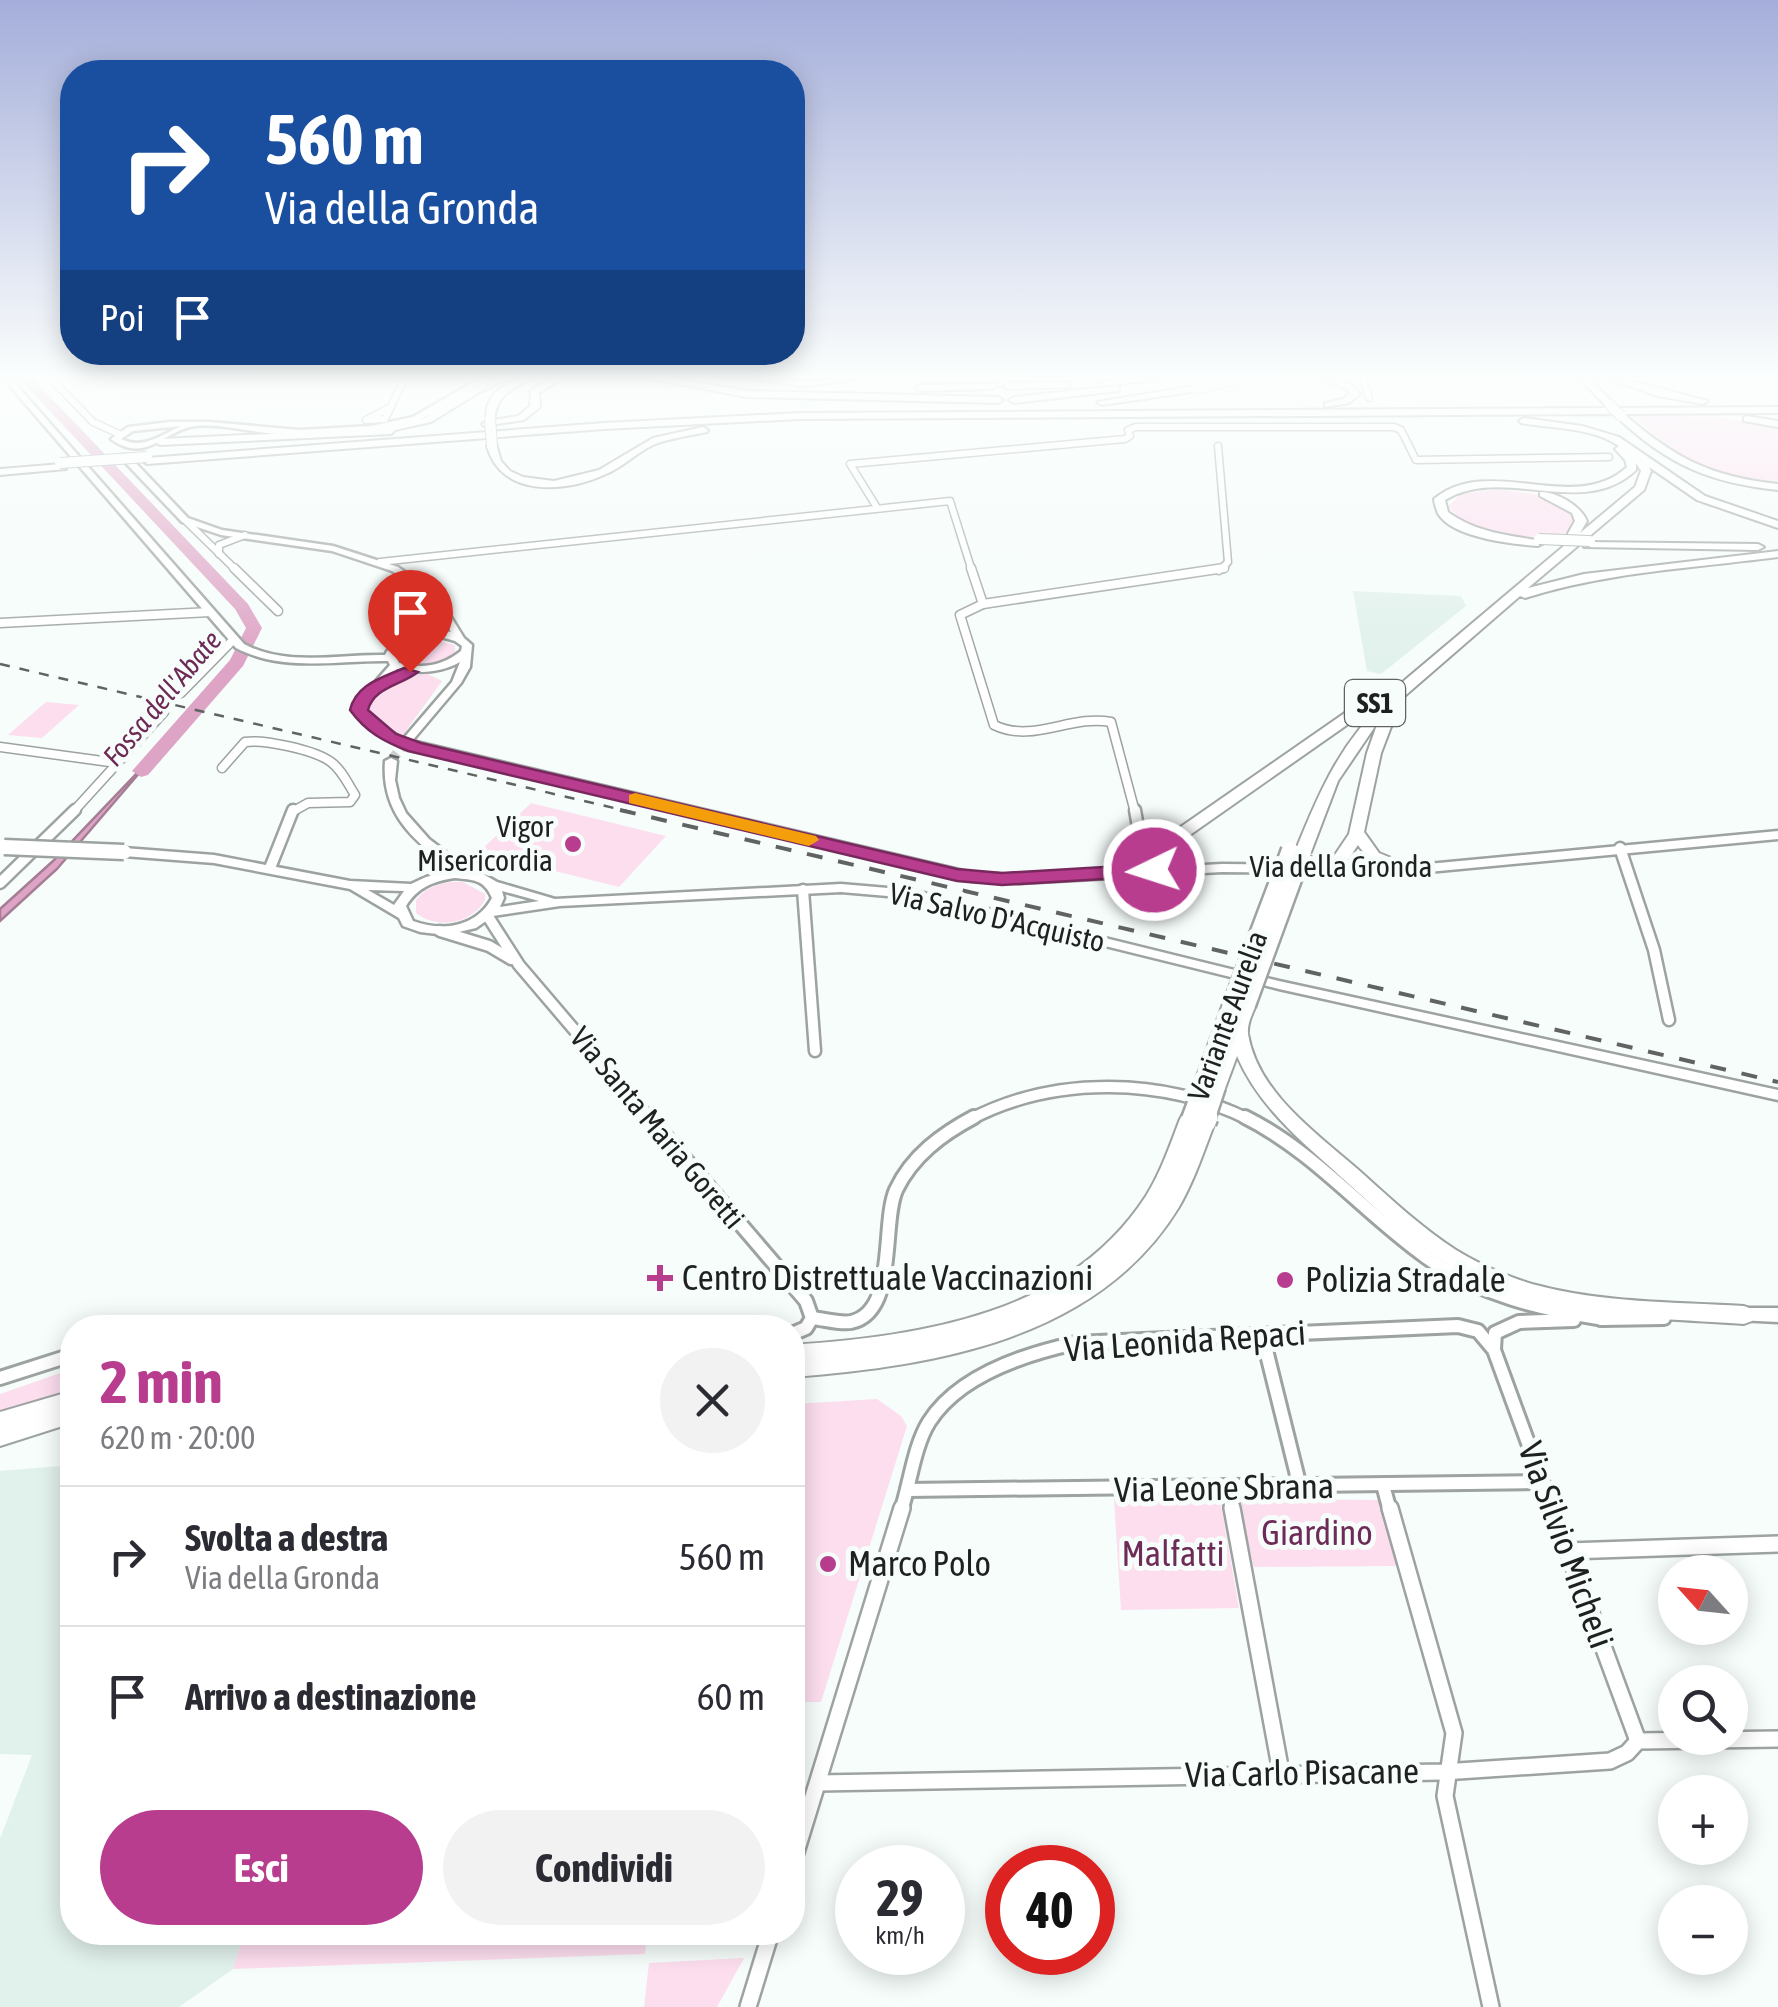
<!DOCTYPE html>
<html lang="it">
<head>
<meta charset="utf-8">
<style>
  body { margin:0; font-family:"Asap Condensed",sans-serif; background:#f2f2f3; color:#2b2b33; height:100vh; display:flex; flex-direction:column; font-size:38px; white-space:nowrap }
  * { box-sizing:border-box; margin:0 }
  p { font-size:32px; color:#7c7c81 }
  .icon { flex:none; width:55px; height:55px; fill:none; stroke:currentColor; stroke-width:2; stroke-linecap:round; stroke-linejoin:round }
  .map { position:relative; flex:1; overflow:hidden }
  .side { position:absolute; left:60px; top:1315px; width:745px; height:630px; display:flex; flex-direction:column; background:#fff; border-radius:40px; box-shadow:0 5px 25px #0003 }
  .side>* { flex:none }
  .hud { position:absolute; left:60px; top:60px; width:745px; height:305px; border-radius:40px; box-shadow:0 5px 25px #0003; background:#1a4fa0; color:#fff; overflow:hidden }
  .needle { width:65px; rotate:297deg }
  .tools { position:absolute; left:1658px; top:1555px; display:grid; gap:20px }
  .tools a { display:grid; place-items:center; width:90px; height:90px; border-radius:50%; background:#fff; box-shadow:0 5px 25px #0003; font-size:50px }
  .speed { position:absolute; left:835px; top:1845px; display:flex; gap:20px; font-size:50px; font-weight:700; text-align:center }
  .speed>* { display:grid; place-content:center; width:130px; height:130px; border-radius:50%; background:#fff; box-shadow:0 5px 25px #0003; line-height:1 }
  .speed small { font-size:25px; font-weight:400 }
  .speed .limit { border:15px solid #d22; background:#fff; color:#111 }
  .pin { position:absolute; display:grid; place-items:center; width:85px; height:85px; color:#fff; margin:-102px -42px; border-radius:50% 50% 50% 0; rotate:-45deg; box-shadow:0 0 10px #0007 }
  .pin .icon { rotate:45deg }
  .me { position:absolute; width:110px; margin:-55px; rotate:266deg; stroke-linejoin:round; filter:drop-shadow(0 0 8px #0008) }
  .turn { display:flex; align-items:center; gap:35px; height:210px; padding:0 40px; font-size:45px }
  .turn .icon { width:130px; height:130px; stroke-width:2.5 }
  .turn b { display:block; font-size:70px; line-height:85px }
  .then { display:flex; align-items:center; height:95px; padding:0 40px; background:#0003; gap:20px; font-size:38px }
  .round { display:grid; place-items:center; flex:none; width:105px; height:105px; border-radius:52px; background:#f2f2f3 }
  .head { display:flex; align-items:center; justify-content:space-between; height:170px; padding:0 40px }
  h1 { font-size:60px; font-weight:700; line-height:75px; color:#b83d8f }
  .action { display:flex; gap:20px; margin-top:auto; padding:20px 40px }
  .action a { flex:1; height:115px; border-radius:60px; background:#b83d8f; color:#fff; font-size:40px; font-weight:700; line-height:115px; text-align:center }
  .action a+a { background:#f2f2f3; color:#2b2b33 }
  ul { padding:0; list-style:none }
  li { display:flex; align-items:center; gap:30px; height:140px; padding:0 40px; border-top:2px solid #e1e1e2 }
  li div { flex:1 }
  li b { display:block; font-size:38px }
  li em { font-style:normal }
  .map>svg:first-child { display:block }
  .built { fill:#e1f1ec }
  .green { fill:#fddeef }
  .water { fill:#dea4c5; stroke:#a57d94; stroke-width:2.5 }
  .lines { fill:none; stroke-linecap:round; stroke-linejoin:round }
  .river { fill:#dea4c5; fill-rule:evenodd }
  .secondary-tunnel { stroke:#cbd1cf; stroke-width:10; stroke-dasharray:10 5; stroke-linecap:butt }
  .street-far4-casing { stroke:#9da3a1; stroke-width:9 }
  .street-far3-casing { stroke:#9da3a1; stroke-width:11 }
  .street-far2-casing { stroke:#9da3a1; stroke-width:15 }
  .street-far1-casing { stroke:#9da3a1; stroke-width:18 }
  .street-casing { stroke:#9da3a1; stroke-width:20 }
  .secondary-casing { stroke:#9da3a1; stroke-width:5 }
  .highway-casing { stroke:#9da3a1; stroke-width:4 }
  .street-far4 { stroke:#fff; stroke-width:6 }
  .street-far3 { stroke:#fff; stroke-width:8 }
  .street-far2 { stroke:#fff; stroke-width:10 }
  .street-far1 { stroke:#fff; stroke-width:12 }
  .street { stroke:#fff; stroke-width:15 }
  .secondary { fill:#fff; fill-rule:evenodd }
  .highway { fill:#fff; fill-rule:evenodd }
  .rail-far1 { stroke:#606362; stroke-width:2.5; stroke-dasharray:10 10; stroke-linecap:butt }
  .rail { stroke:#606362; stroke-width:4; stroke-dasharray:16 16; stroke-linecap:butt }
  .secondary-bridge-casing { stroke:#9da3a1; stroke-width:19; stroke-linecap:butt }
  .highway-bridge-far2-casing { stroke:#9da3a1; stroke-width:12; stroke-linecap:butt }
  .highway-bridge-far1-casing { stroke:#9da3a1; stroke-width:21; stroke-linecap:butt }
  .highway-bridge-casing { stroke:#9da3a1; stroke-width:26; stroke-linecap:butt }
  .secondary-bridge { stroke:#fff; stroke-width:14 }
  .highway-bridge-far2 { stroke:#fff; stroke-width:10 }
  .highway-bridge-far1 { stroke:#fff; stroke-width:16 }
  .highway-bridge { stroke:#fff; stroke-width:21 }
  .route { fill:#b83d8f; stroke:#78285d; stroke-width:2.5 }
  .slow { fill:#f59e0b }
  .poi-dot { fill:#b83d8f; stroke:#f6fdfb; stroke-width:4 }
  .labels { text-anchor:middle; stroke-width:10; stroke-linejoin:round; paint-order:stroke }
  .far-water-label { font-size:28px; font-style:italic; fill:#6d2a55; stroke:#f6fdfb }
  .shield { fill:#f6fdfb; stroke:#606362; stroke-width:2.5 }
  .shield-label { font-size:28px; font-weight:bold; fill:#1f2120 }
  .poi-label { font-size:30px; fill:#1f2120; stroke:#f6fdfb; text-anchor:end }
  .street-label { font-size:30px; fill:#1f2120; stroke:#f6fdfb }
  .near-poi-label { font-size:35px; fill:#1f2120; stroke:#f6fdfb; text-anchor:start }
  .near-street-label { font-size:35px; fill:#1f2120; stroke:#f6fdfb }
  .near-park-label { font-size:35px; fill:#6f2b57; stroke:#f6fdfb }
</style>
</head>
<body>
<div class="map">
<svg width="1778" height="2007" viewBox="0 0 1778 2007">
  <rect width="100%" height="100%" fill="#f6fdfb"/>
  <g class="built">
    <polygon points="1353,591 1461,596 1466,606 1381,674 1367,671"/>
    <polygon points="61,1466 72,1472 72,1932 244,1933 233,1969 179,2007 0,2007 0,1839 32,1755 0,1754 0,1471"/>
  </g>
  <g class="green">
    <path d="M1631,415L1718,417L1778,427V482C1712,476 1679,459 1631,415Z"/>
    <path d="M1496,489L1540,495L1574,512L1578,524C1572,527 1564,535 1559,536C1533,543 1462,530 1448,506L1462,494Z"/>
    <polygon points="428,639 455,645 455,654 428,665 401,660 399,655 408,645"/>
    <path d="M428,674L442,681L400,739L368,717L366,705C378,686 406,675 428,674Z"/>
    <polygon points="46,702 79,705 42,738 8,735"/>
    <polygon points="531,803 666,836 619,887 479,852"/>
    <path d="M463,882L485,894V900C472,924 437,930 416,913V900C428,885 445,881 463,882Z"/>
    <polygon points="72,1369 72,1394 0,1414 0,1394"/>
    <polygon points="877,1399 901,1416 907,1426 821,1702 793,1702 793,1404"/>
    <polygon points="1114,1499 1220,1499 1239,1608 1121,1610"/>
    <polygon points="1237,1499 1381,1500 1397,1566 1254,1567"/>
    <polygon points="244,1932 647,1932 647,1933 645,1954 233,1969"/>
    <polygon points="744,1958 717,2007 644,2007 649,1963"/>
  </g>
  <polygon class="water" points="159,750 57,869 0,921 0,909 53,861"/>
  <g class="lines">
    <polygon class="river" points="20,379 33,379 248,604 262,628 243,666 148,775 141,777 132,771 230,660 246,628 235,609"/>
    <polyline class="secondary-tunnel" points="391,761 408,739"/>
    <g class="street-far4-casing">
      <g id="street-far4">
        <polyline points="51,379 93,422 119,434"/>
        <polyline points="1363,379 1369,398"/>
        <polyline points="389,408 366,420 385,419 404,379"/>
        <polyline points="1218,446 1228,562 1219,571"/>
        <polyline points="876,506 850,464 1125,439 1130,436 1128,430 1136,427 1394,427 1401,430 1416,460 1609,457"/>
        <polyline points="185,520 237,571"/>
        <polyline points="219,554 219,545 245,535"/>
        <polyline points="380,562 950,501 972,571"/>
      </g>
    </g>
    <g class="street-far3-casing">
      <g id="street-far3">
        <polyline points="234,568 278,611"/>
        <path d="M971,568L983,604L960,615L994,725C1033,744 1071,714 1111,722L1135,812"/>
        <polyline points="983,604 1224,568"/>
        <polyline points="0,623 210,612"/>
        <polyline points="181,693 234,639"/>
        <polyline points="0,747 117,763"/>
        <path d="M222,768L245,742C264,739 315,750 331,762C342,770 348,784 355,795L350,802L308,803L292,812"/>
        <polyline points="73,812 164,712"/>
      </g>
    </g>
    <g class="street-far2-casing">
      <g id="street-far2">
        <polyline points="1620,848 1654,950 1669,1020"/>
        <polyline points="1127,867 1142,850 1135,810"/>
        <polyline points="270,868 293,810"/>
        <polyline points="0,883 75,810"/>
        <polyline points="803,890 815,1051"/>
        <polyline points="487,915 519,965 651,1120"/>
        <polyline points="440,931 489,946 511,959"/>
        <path d="M969,1120C1054,1075 1164,1077 1250,1120"/>
      </g>
    </g>
    <g class="street-far1-casing">
      <g id="street-far1">
        <polyline points="649,1117 806,1301 812,1318"/>
        <path d="M1245,1117C1315,1152 1363,1212 1426,1257C1479,1295 1540,1309 1604,1319"/>
        <path d="M812,1318C823,1319 840,1324 851,1322C898,1312 881,1224 896,1190C912,1156 942,1134 974,1117"/>
        <polyline points="1601,1319 1664,1318"/>
        <polyline points="792,1334 806,1328 812,1318"/>
        <polyline points="1262,1334 1300,1487"/>
        <polyline points="1494,1349 1495,1333 1519,1322 1574,1320"/>
        <polyline points="0,1378 72,1355"/>
        <polyline points="1383,1485 1390,1511"/>
        <polyline points="1228,1488 1232,1511"/>
        <polyline points="907,1490 1542,1482"/>
        <path d="M901,1511C910,1484 914,1446 929,1422C959,1375 1025,1354 1076,1343L1458,1326L1478,1331L1494,1350L1553,1511"/>
      </g>
    </g>
    <g class="street-casing">
      <g id="street">
        <polyline points="1232,1508 1281,1772"/>
        <polyline points="1390,1508 1454,1733 1445,1796 1491,2007"/>
        <polyline points="1552,1508 1638,1741"/>
        <polyline points="1568,1551 1778,1544"/>
        <polyline points="818,1783 1443,1772 1610,1761 1627,1753 1638,1741 1778,1739"/>
        <polyline points="792,1865 902,1508"/>
        <polyline points="748,2007 771,1932"/>
      </g>
    </g>
    <g class="secondary-casing">
      <g id="secondary">
        <path d="M4,379H11L244,644C288,667 336,654 385,655C396,633 427,628 451,632L441,615L419,590L392,571L332,551L221,535L182,522L122,459V455H128L188,518L222,530L333,546L398,567L425,586L448,612L464,638L472,645L470,667L461,683L412,741L972,873L1020,875L1222,864L1407,866L1778,831V839L1407,874L1222,872L1020,883L972,881L396,744L364,724L354,706L390,665L388,661C336,660 285,673 236,648ZM438,636L455,641L462,646L461,651C442,666 423,669 399,663L394,653C407,641 421,637 438,636ZM460,662L452,682L403,739L372,720L364,706L397,669C420,674 440,673 460,662Z"/>
        <path d="M479,379H489C468,392 446,408 423,418C380,437 325,437 279,434C255,433 219,423 195,426C164,430 146,465 111,439L128,427L170,422H210L299,430L371,426L413,417ZM181,426C161,435 143,450 121,439L133,431Z"/>
        <polygon points="757,379 804,382 857,379 804,386"/>
        <path d="M391,758L397,761L395,780L399,798L406,813L429,839L474,873L483,874L497,882L555,899L841,884L911,890L1279,981L1778,1090V1100L1279,989L911,898L841,892L560,906L493,916L476,928L446,935L420,932L403,926L399,918L350,889L214,863L124,856L118,852L124,848L214,855L350,881L411,884L426,877L454,870C414,842 381,814 385,761ZM455,878C473,880 484,879 492,898C476,927 443,932 413,921L406,906C418,887 434,881 455,878ZM368,890L404,891L394,905ZM502,891L539,901L500,907L504,898Z"/>
        <polygon points="1744,1308 1778,1308 1778,1322 1738,1320 1736,1315 1738,1310"/>
      </g>
    </g>
    <g class="highway-casing">
      <g id="highway">
        <polygon points="494,379 507,379 478,393 431,422 395,430 391,434 160,445 155,442 160,439 377,429 425,418 472,389"/>
        <path d="M518,379H531C511,390 497,394 494,420L518,416L530,406L531,390L550,379H561L539,393L540,407L524,420L484,426L482,424L487,421C483,399 498,387 518,379Z"/>
        <polygon points="652,379 675,379 747,391 998,397 1003,400 998,403 747,397"/>
        <polygon points="1116,379 1163,379 1103,386 1098,383"/>
        <path d="M1323,379C1338,379 1350,381 1360,394L1349,403L1325,407V403L1343,399L1350,393L1347,389Z"/>
        <polygon points="1580,379 1590,379 1613,403 1613,407 1607,407"/>
        <polygon points="1609,379 1624,379 1708,401 1703,404 1658,396"/>
        <polygon points="1070,382 1070,386 1067,387 1008,389 1003,386 1008,383"/>
        <polygon points="995,384 997,386 992,389 920,391 915,388 920,385"/>
        <polygon points="1116,386 1119,387 1119,391 1014,403 1009,400 1014,397"/>
        <polygon points="1195,386 1198,387 1198,391 1102,405 1097,402"/>
        <path d="M1778,407V413L1624,414C1674,458 1711,477 1778,484V490C1710,483 1668,465 1618,418V414L800,419L604,429L147,464L142,461L147,458L604,423L800,413Z"/>
        <polygon points="1747,416 1778,421 1778,427 1744,421 1744,417"/>
        <path d="M1524,418L1582,426L1619,437L1705,496L1778,521V528L1697,500L1649,467L1651,471L1644,490L1528,588L1584,574L1778,551V557C1694,568 1606,572 1525,598L1520,596L1392,707L1397,711L1381,753L1364,832L1379,853L1413,867L1415,870L1413,873C1392,875 1369,862 1358,845L1338,874L1332,876L1324,871L1349,834L1367,753L1378,722L1338,781L1311,852L1303,857L1295,852C1321,787 1340,744 1391,694L1177,844L1181,860L1189,869L1187,872H1175L1165,862L1164,853L1132,875H1120L1118,872L1120,869L1388,683L1399,685L1571,540L1566,537L1575,521L1572,513L1540,496V492C1557,492 1580,505 1587,521L1580,533L1635,487L1641,471L1636,463V470C1582,521 1504,464 1445,500L1448,512C1477,533 1508,535 1542,541L1544,543L1538,546C1512,544 1455,538 1439,515C1437,513 1434,501 1434,499C1489,453 1574,516 1627,467L1625,460L1615,449L1619,446C1592,427 1552,429 1521,423L1519,421Z"/>
        <path d="M703,427L708,430L707,432C689,436 670,438 653,445C636,453 623,467 606,474C566,493 501,498 487,446L496,444L501,461L510,471L523,477L554,481L599,470L653,438Z"/>
        <polygon points="62,464 66,465 66,469 0,475 0,469"/>
        <polygon points="1588,542 1758,544 1764,547 1758,550 1584,547 1584,543"/>
        <path d="M1233,995L1242,1001H1253L1256,1005C1252,1014 1247,1024 1248,1034C1258,1094 1319,1135 1362,1173C1392,1200 1422,1228 1456,1250C1479,1264 1506,1276 1532,1284C1601,1303 1674,1302 1744,1306L1752,1309L1755,1315L1752,1321L1744,1324C1641,1317 1530,1319 1441,1260C1404,1237 1373,1205 1341,1177C1301,1141 1259,1107 1237,1056L1224,1091H1210L1209,1084L1198,1083L1196,1079L1224,1001Z"/>
        <path d="M1190,1112L1198,1117H1212L1215,1122C1204,1151 1194,1181 1179,1207C1098,1340 934,1366 792,1377V1345C922,1336 1069,1315 1146,1196C1161,1172 1170,1145 1180,1119L1183,1114Z"/>
        <polygon points="72,1391 72,1423 0,1446 0,1412"/>
      </g>
    </g>
    <use href="#street-far4" class="street-far4"/>
    <use href="#street-far3" class="street-far3"/>
    <use href="#street-far2" class="street-far2"/>
    <use href="#street-far1" class="street-far1"/>
    <use href="#street" class="street"/>
    <use href="#secondary" class="secondary"/>
    <use href="#highway" class="highway"/>
    <polyline class="rail-far1" points="0,664 631,812"/>
    <polyline class="rail" points="620,810 1778,1082"/>
    <g class="secondary-bridge-casing">
      <polyline id="secondary-bridge" points="4,847 124,852"/>
    </g>
    <g class="highway-bridge-far2-casing">
      <g id="highway-bridge-far2">
        <polyline points="1195,389 1237,379"/>
        <polyline points="1610,405 1621,416"/>
        <polyline points="490,419 492,446"/>
        <polyline points="60,463 147,457"/>
        <polyline points="1539,539 1590,541"/>
      </g>
    </g>
    <g class="highway-bridge-far1-casing">
      <g id="highway-bridge-far1">
        <polyline points="1233,1001 1290,850"/>
        <polyline points="1247,1005 1303,852"/>
        <polyline points="1190,1119 1205,1079"/>
        <polyline points="1206,1120 1217,1087"/>
      </g>
    </g>
    <g class="highway-bridge-casing">
      <polyline id="highway-bridge" points="1205,1122 1207,1117"/>
    </g>
    <use href="#secondary-bridge" class="secondary-bridge"/>
    <use href="#highway-bridge-far2" class="highway-bridge-far2"/>
    <use href="#highway-bridge-far1" class="highway-bridge-far1"/>
    <use href="#highway-bridge" class="highway-bridge"/>
  </g>
  <linearGradient id="sky" x2="0" y2="1"><stop stop-color="#a4aeda"/><stop offset="0.57" stop-color="#fbfefd"/><stop offset="1" stop-color="#fbfefd" stop-opacity="0"/></linearGradient>
  <rect width="1778" height="660" fill="url(#sky)"/>
  <path class="route" d="M404,668L418,672C402,685 374,687 368,710L396,734L421,743L957,869L1002,873L1154,864L1164,870L1154,876L1002,885L957,881L408,751C383,741 366,732 350,710C356,684 382,678 404,668Z"/>
  <polygon class="slow" points="635,793 816,836 819,840 809,846 629,803 629,795"/>
  <g class="poi-dot">
    <circle cx="573" cy="844" r="10"/>
    <path d="M655 1263h10v10h10v10h-10v10h-10v-10h-10v-10h10z"/>
    <circle cx="1285" cy="1280" r="10"/>
    <circle cx="828" cy="1564" r="10"/>
  </g>
  <g class="labels">
    <g class="far-water-label">
      <text transform="translate(162 698) rotate(-50)" y="10">Fossa dell'Abate</text>
    </g>
    <rect class="shield" x="1345" y="680" width="60" height="46" rx="8"/>
    <g class="shield-label">
      <text x="1375" y="713">SS1</text>
    </g>
    <g class="poi-label">
      <text x="553" y="837">Vigor<tspan x="553" dy="34">Misericordia</tspan></text>
    </g>
    <g class="street-label">
      <text x="1341" y="877">Via della Gronda</text>
      <text transform="translate(997 918) rotate(13)" y="10">Via Salvo D'Acquisto</text>
      <text transform="translate(1228 1016) rotate(-70)" y="10">Variante Aurelia</text>
      <text transform="translate(657 1128) rotate(50)" y="10">Via Santa Maria Goretti</text>
    </g>
    <g class="near-poi-label">
      <text x="682" y="1290">Centro Distrettuale Vaccinazioni</text>
      <text x="1305" y="1292">Polizia Stradale</text>
      <text x="848" y="1576">Marco Polo</text>
    </g>
    <g class="near-street-label">
      <text transform="translate(1185 1341) rotate(-4)" y="12">Via Leonida Repaci</text>
      <text transform="translate(1224 1488) rotate(-1)" y="12">Via Leone Sbrana</text>
      <text transform="translate(1566 1545) rotate(70)" y="12">Via Silvio Micheli</text>
      <text transform="translate(1302 1773) rotate(-1)" y="12">Via Carlo Pisacane</text>
    </g>
    <g class="near-park-label">
      <text x="1317" y="1545">Giardino</text>
      <text x="1173" y="1566">Malfatti</text>
    </g>
  </g>
</svg>
<div class="tools">
<a><svg class="needle" viewBox="-14 -14 28 28"><path d="M0-13l5 13h-10z" fill="#e53935"/><path d="M0 13l5-13h-10z" fill="#7c7c81"/></svg></a>
<a><svg class="icon" aria-label="search" viewBox="0 0 24 24"><circle cx="10" cy="10" r="6"/><path d="M15 15l6 6"/></svg></a>
<a>+</a>
<a>−</a>
</div>
<div class="speed"><div>29<small>km/h</small></div><div class="limit">40</div></div>
<div class="pin" style="left:410px;top:672px;background:#d93025"><svg class="icon" aria-label="arrive" viewBox="0 0 24 24"><path d="M6 21V4h12l-3 4 3 4H6"/></svg></div>
<svg class="me" style="left:1154px;top:870px" viewBox="-20 -20 40 40"><circle r="17" fill="#b83d8f" stroke="#fff" stroke-width="3"/><path d="M0-11L8 9 0 5-8 9z" fill="#fff"/></svg>
<div class="hud">
<div class="turn"><svg class="icon" aria-label="right" viewBox="0 0 24 24"><path d="M7 20v-9h11M14 6l5 5-5 5"/></svg><div><b>560 m</b>Via della Gronda</div></div>
<div class="then">Poi<svg class="icon" aria-label="arrive" viewBox="0 0 24 24"><path d="M6 21V4h12l-3 4 3 4H6"/></svg></div>
</div>
<section class="side">
<div class="head"><div><h1>2 min</h1><p>620 m · 20:00</p></div><a class="round"><svg class="icon" aria-label="close" viewBox="0 0 24 24"><path d="M6 6l12 12M18 6L6 18"/></svg></a></div>
<ul>
<li><svg class="icon" aria-label="right" viewBox="0 0 24 24"><path d="M7 20v-9h11M14 6l5 5-5 5"/></svg><div><b>Svolta a destra</b><p>Via della Gronda</p></div><em>560 m</em></li>
<li><svg class="icon" aria-label="arrive" viewBox="0 0 24 24"><path d="M6 21V4h12l-3 4 3 4H6"/></svg><div><b>Arrivo a destinazione</b></div><em>60 m</em></li>
</ul>
<div class="action"><a>Esci</a><a>Condividi</a></div>
</section>
</div>
</body>
</html>
